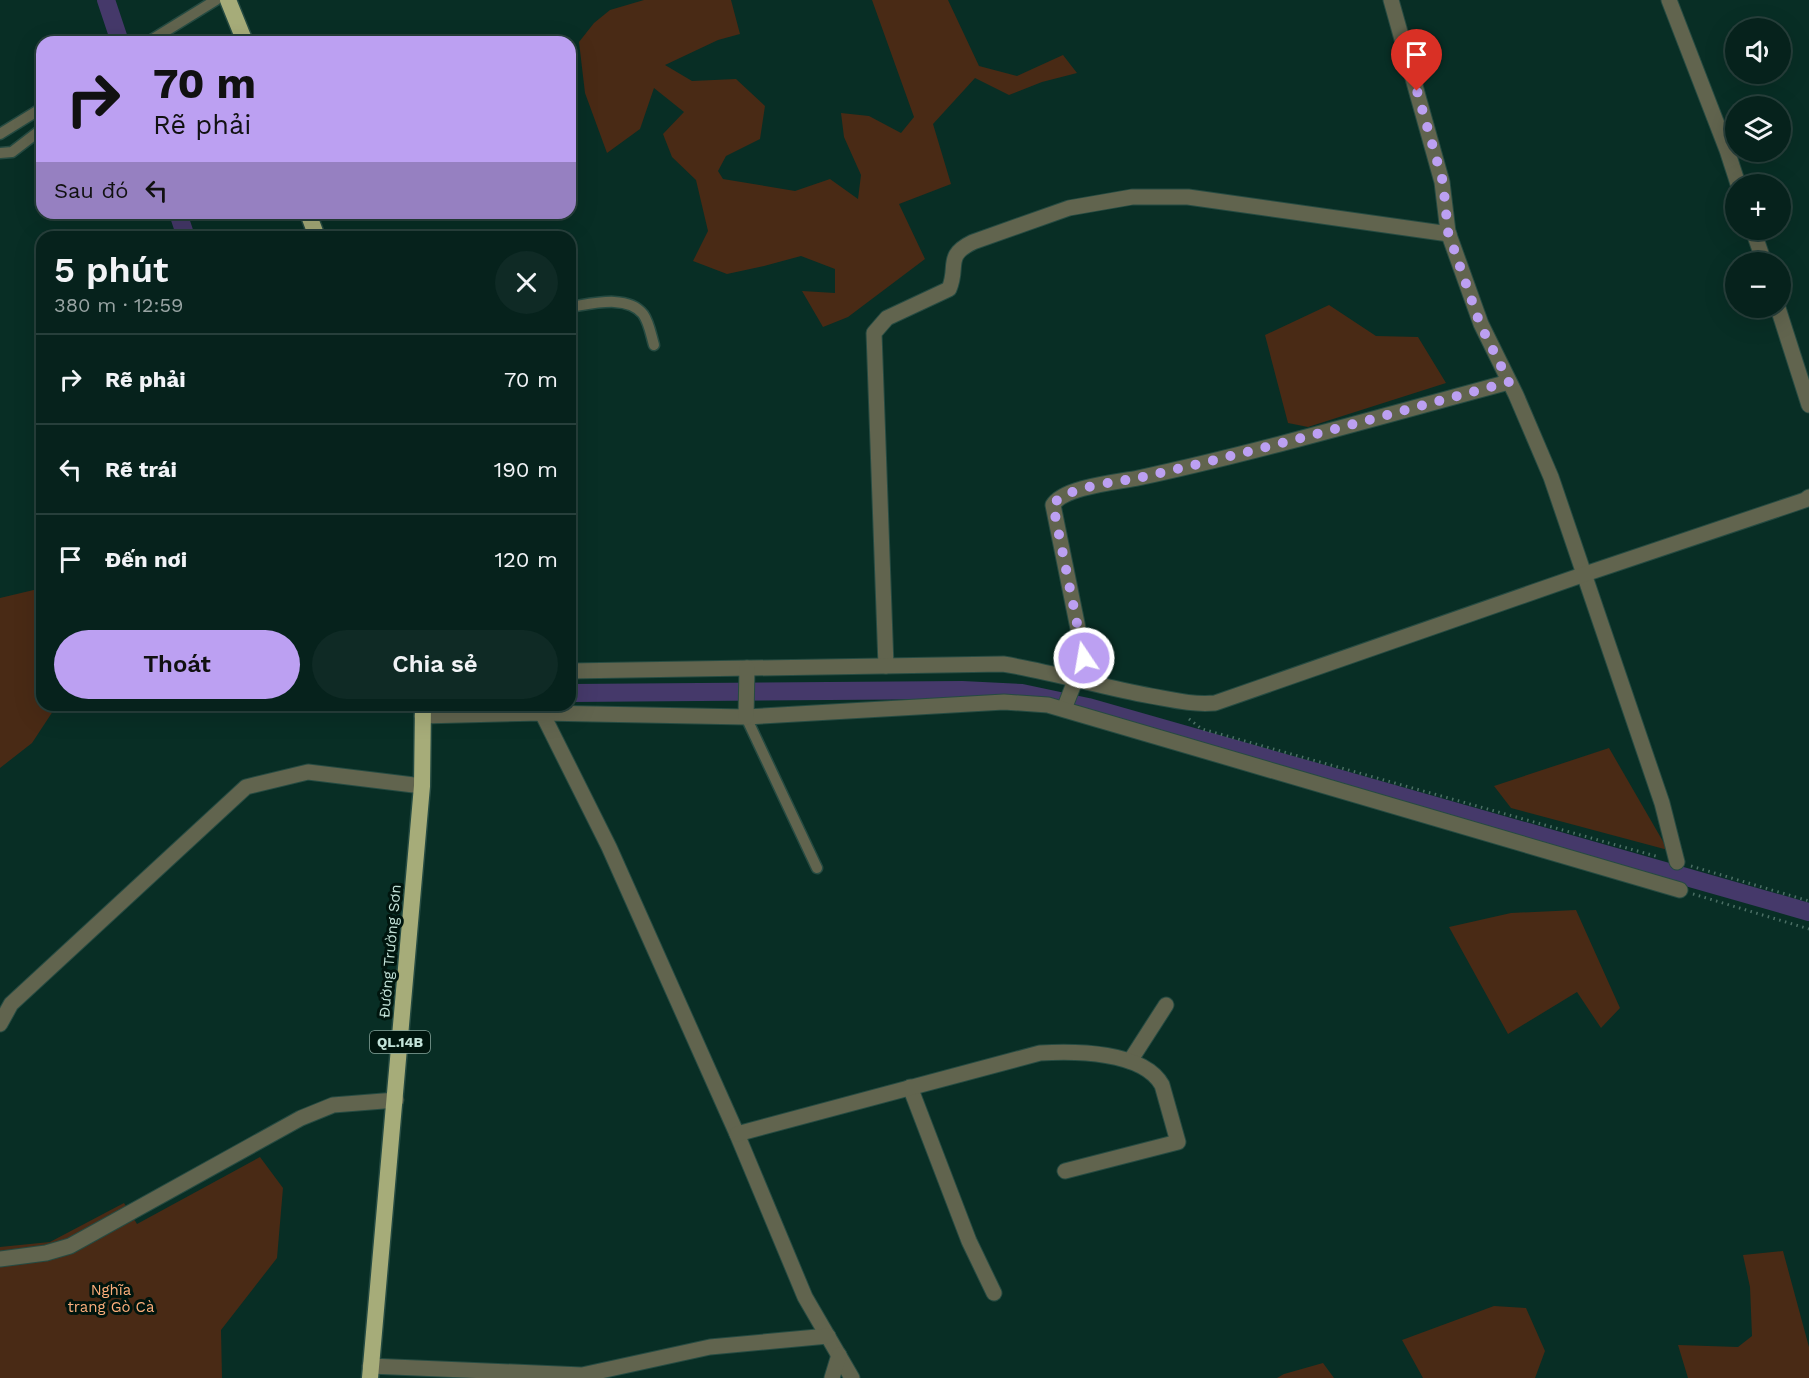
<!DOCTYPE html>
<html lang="vi">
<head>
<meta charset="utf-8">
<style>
  body { margin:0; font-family:"Work Sans",sans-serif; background:#0f2a25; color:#f1f3f6; height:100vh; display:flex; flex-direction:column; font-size:22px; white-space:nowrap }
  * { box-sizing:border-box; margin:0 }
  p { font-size:20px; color:#98a4a3 }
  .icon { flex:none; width:33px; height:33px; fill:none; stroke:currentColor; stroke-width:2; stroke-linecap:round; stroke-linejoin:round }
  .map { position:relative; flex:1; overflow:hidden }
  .sheet { position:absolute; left:36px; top:231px; width:540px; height:480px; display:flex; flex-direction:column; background:#06221c; border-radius:18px; box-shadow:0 6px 24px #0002,0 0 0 2px #273f3b }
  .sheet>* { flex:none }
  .top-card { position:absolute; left:36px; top:36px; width:540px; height:183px; border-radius:18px; box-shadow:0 6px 24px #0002,0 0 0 2px #273f3b; background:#bca0f2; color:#111; overflow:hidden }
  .buttons { position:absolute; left:1725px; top:18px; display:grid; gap:12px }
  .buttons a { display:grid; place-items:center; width:66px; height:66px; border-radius:50%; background:#06221c; box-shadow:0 6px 24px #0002,0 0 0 2px #273f3b; font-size:30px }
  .pin { position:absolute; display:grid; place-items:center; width:51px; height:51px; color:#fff; margin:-62px -26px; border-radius:50% 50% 50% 0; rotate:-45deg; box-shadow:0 0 6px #0007 }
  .pin .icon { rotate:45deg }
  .me { position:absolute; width:66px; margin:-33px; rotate:348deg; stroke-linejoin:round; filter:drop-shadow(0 0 4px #0008) }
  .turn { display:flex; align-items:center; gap:21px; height:126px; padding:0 18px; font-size:27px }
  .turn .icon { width:78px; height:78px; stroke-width:2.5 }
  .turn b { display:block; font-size:42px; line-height:51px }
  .then { display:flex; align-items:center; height:57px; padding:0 18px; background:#0003; gap:12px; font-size:22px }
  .round { display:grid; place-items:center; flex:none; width:63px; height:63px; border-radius:32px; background:#0f2a25 }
  .summary { display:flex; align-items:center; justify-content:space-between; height:102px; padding:0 18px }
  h1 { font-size:36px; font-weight:600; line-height:45px }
  .primary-button { display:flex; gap:12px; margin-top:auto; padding:12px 18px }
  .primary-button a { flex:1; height:69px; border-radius:36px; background:#bca0f2; color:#111; font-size:24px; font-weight:600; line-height:69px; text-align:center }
  .primary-button a+a { background:#0f2a25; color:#f1f3f6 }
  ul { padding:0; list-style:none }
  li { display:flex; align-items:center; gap:18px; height:90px; padding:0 18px; border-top:2px solid #273f3b }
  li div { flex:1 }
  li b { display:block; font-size:22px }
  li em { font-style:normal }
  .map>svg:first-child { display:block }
  .green { fill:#492a15 }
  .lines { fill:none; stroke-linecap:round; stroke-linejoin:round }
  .canal { stroke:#45396a; stroke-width:18 }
  .service-casing { stroke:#264b42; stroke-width:13 }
  .minor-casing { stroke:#264b42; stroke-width:17 }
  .tertiary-casing { stroke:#264b42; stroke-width:17 }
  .trunk-casing { stroke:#264b42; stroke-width:19 }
  .path { stroke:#4c7066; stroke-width:3; stroke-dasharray:1.5 4.5; stroke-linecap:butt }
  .service { stroke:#61644e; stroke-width:10 }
  .minor { stroke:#61644e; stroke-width:15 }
  .tertiary { stroke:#61644e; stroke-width:15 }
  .trunk { stroke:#a6ac79; stroke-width:16 }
  .route { stroke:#bca0f2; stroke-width:10; stroke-dasharray:0 18 }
  .labels { text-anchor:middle; stroke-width:6; stroke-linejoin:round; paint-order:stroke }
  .shield { fill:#00150e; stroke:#88a59c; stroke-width:1.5 }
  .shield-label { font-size:14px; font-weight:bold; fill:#c3e3d9 }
  .street-label { font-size:15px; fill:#c3e3d9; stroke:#00150e }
  .park-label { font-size:15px; fill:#fdaf7c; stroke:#00150e }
</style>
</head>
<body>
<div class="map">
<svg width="1809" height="1378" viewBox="0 0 1809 1378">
  <rect width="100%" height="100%" fill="#082e25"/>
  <g class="green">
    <polygon points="644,0 731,0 740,34 718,40 665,65 692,81 736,79 765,106 760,139 726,156 718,171 723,179 795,191 830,179 858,199 861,175 844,137 841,113 869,116 901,133 914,117 872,0 948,0 979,66 1017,76 1063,55 1077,73 1042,82 1009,95 975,78 933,124 951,184 899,204 925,259 848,317 823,327 802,291 835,293 835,269 801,256 764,266 727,274 693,261 708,231 696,180 672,157 663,134 684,112 654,88 640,129 607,153 585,93 579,42 594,23 610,10"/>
    <polygon points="1329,305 1376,336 1418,337 1446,383 1308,427 1288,423 1265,335"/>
    <polygon points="42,588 42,705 57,705 32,743 0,768 0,598"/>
    <polygon points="1609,748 1668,850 1511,808 1494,786"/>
    <polygon points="1576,910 1620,1008 1601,1028 1577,992 1508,1034 1449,927 1511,913"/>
    <polygon points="260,1157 283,1188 277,1258 221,1330 222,1378 0,1378 0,1247 50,1242 124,1203 137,1224"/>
    <polygon points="1783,1251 1809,1347 1809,1378 1688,1378 1678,1345 1738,1347 1752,1336 1750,1287 1743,1255"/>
    <polygon points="1494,1306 1526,1308 1545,1351 1535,1378 1423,1378 1402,1340"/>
    <polygon points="1323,1363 1334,1378 1277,1378 1284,1374"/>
  </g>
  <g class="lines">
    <g class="canal">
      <polyline points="106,0 120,42"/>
      <polyline points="178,213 186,237"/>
      <polyline points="570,693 962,690 1022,693 1088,707 1809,912"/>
    </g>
    <g class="service-casing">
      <g id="service">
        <polyline points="148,42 216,0"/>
        <polyline points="0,134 42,108"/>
        <polyline points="0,153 12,152 42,129"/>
        <path d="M570,307C591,304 627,294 643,314C649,322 651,335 654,345"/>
        <polyline points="746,717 817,868"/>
      </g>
    </g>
    <g class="minor-casing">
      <g id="minor">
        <polyline points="1391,0 1442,182 1448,232 1481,324 1516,395 1551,477 1662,803 1677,862"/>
        <polyline points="1669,0 1727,150 1738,184"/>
        <polyline points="1753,230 1764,262"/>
        <polyline points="1778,308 1809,405"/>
        <path d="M886,666L874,333L887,318L949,289C959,266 944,256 973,242L1069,208L1132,197H1188L1449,234"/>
        <path d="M570,671L1003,664C1053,672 1101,687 1151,696C1173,700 1193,705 1215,703L1585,574L1805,500L1809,497"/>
        <path d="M1064,709L1084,658L1053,505C1063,487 1118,482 1138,478C1263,451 1386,415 1509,382"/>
        <polyline points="542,713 609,847 737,1134 805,1297 852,1378"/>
        <polyline points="422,716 542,713 746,717 1004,702 1048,705 1680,890"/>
        <polyline points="746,717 747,668"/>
        <polyline points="0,1024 11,1004 246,787 308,772 422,786"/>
        <polyline points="1130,1061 1166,1005"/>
        <polyline points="910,1087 969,1241 994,1293"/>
        <path d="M737,1134L1040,1053C1074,1051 1143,1051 1162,1085L1178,1142L1065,1171"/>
        <polyline points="370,1366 582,1375 710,1347 828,1336"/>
        <polyline points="832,1378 839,1355"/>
      </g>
    </g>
    <g class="tertiary-casing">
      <polyline id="tertiary" points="0,1259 46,1253 70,1246 301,1118 333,1105 396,1100"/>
    </g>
    <g class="trunk-casing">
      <g id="trunk">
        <polyline points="228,0 245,42"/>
        <polyline points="308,213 317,237"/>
        <polyline points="370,1378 422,786 423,705"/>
      </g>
    </g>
    <g class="path">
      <polyline points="1189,719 1202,729 1659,857"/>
      <polyline points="1691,866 1809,901"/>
      <polyline points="1693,894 1809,929"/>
    </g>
    <use href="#service" class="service"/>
    <use href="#minor" class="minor"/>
    <use href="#tertiary" class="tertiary"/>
    <use href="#trunk" class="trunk"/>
  </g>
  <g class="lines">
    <path class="route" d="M1084,658L1053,505C1064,487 1117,482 1138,478C1263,450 1386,415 1509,382L1480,324L1448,232L1443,182L1417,91"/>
  </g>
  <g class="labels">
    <rect class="shield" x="370" y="1031" width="60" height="22" rx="4.5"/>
    <g class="shield-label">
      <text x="400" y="1047">QL.14B</text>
    </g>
    <g class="street-label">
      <text transform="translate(390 951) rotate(-85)" y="5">Đường Trường Sơn</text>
    </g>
    <g class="park-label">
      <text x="111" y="1295">Nghĩa<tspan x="111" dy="17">trang Gò Cà</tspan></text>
    </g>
  </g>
</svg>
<div class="buttons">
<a><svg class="icon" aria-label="sound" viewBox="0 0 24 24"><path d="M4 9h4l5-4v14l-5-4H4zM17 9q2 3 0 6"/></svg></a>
<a><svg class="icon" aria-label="layers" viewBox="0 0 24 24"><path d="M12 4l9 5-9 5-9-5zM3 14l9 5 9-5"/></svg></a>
<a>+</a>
<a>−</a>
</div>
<div class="pin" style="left:1417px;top:91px;background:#d93025"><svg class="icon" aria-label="arrive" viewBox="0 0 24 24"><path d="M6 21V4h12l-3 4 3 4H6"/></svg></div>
<svg class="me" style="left:1084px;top:658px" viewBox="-20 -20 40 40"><circle r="17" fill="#bca0f2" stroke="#fff" stroke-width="3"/><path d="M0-11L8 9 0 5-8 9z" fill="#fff"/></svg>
<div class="top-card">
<div class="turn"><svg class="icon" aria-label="right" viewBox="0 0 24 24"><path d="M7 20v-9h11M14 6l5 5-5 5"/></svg><div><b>70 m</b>Rẽ phải</div></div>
<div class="then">Sau đó<svg class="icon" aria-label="left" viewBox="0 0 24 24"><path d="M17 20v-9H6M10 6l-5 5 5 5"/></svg></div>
</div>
<section class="sheet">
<div class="summary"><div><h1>5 phút</h1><p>380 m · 12:59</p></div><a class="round"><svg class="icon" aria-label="close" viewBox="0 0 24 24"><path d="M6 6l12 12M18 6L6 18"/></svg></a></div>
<ul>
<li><svg class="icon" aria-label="right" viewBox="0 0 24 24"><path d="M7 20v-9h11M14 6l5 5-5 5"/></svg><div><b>Rẽ phải</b></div><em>70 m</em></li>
<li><svg class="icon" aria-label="left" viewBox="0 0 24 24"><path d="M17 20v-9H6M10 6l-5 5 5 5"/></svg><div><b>Rẽ trái</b></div><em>190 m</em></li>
<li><svg class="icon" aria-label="arrive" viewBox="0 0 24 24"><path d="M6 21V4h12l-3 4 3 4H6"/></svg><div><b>Đến nơi</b></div><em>120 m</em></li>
</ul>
<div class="primary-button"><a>Thoát</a><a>Chia sẻ</a></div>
</section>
</div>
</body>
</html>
